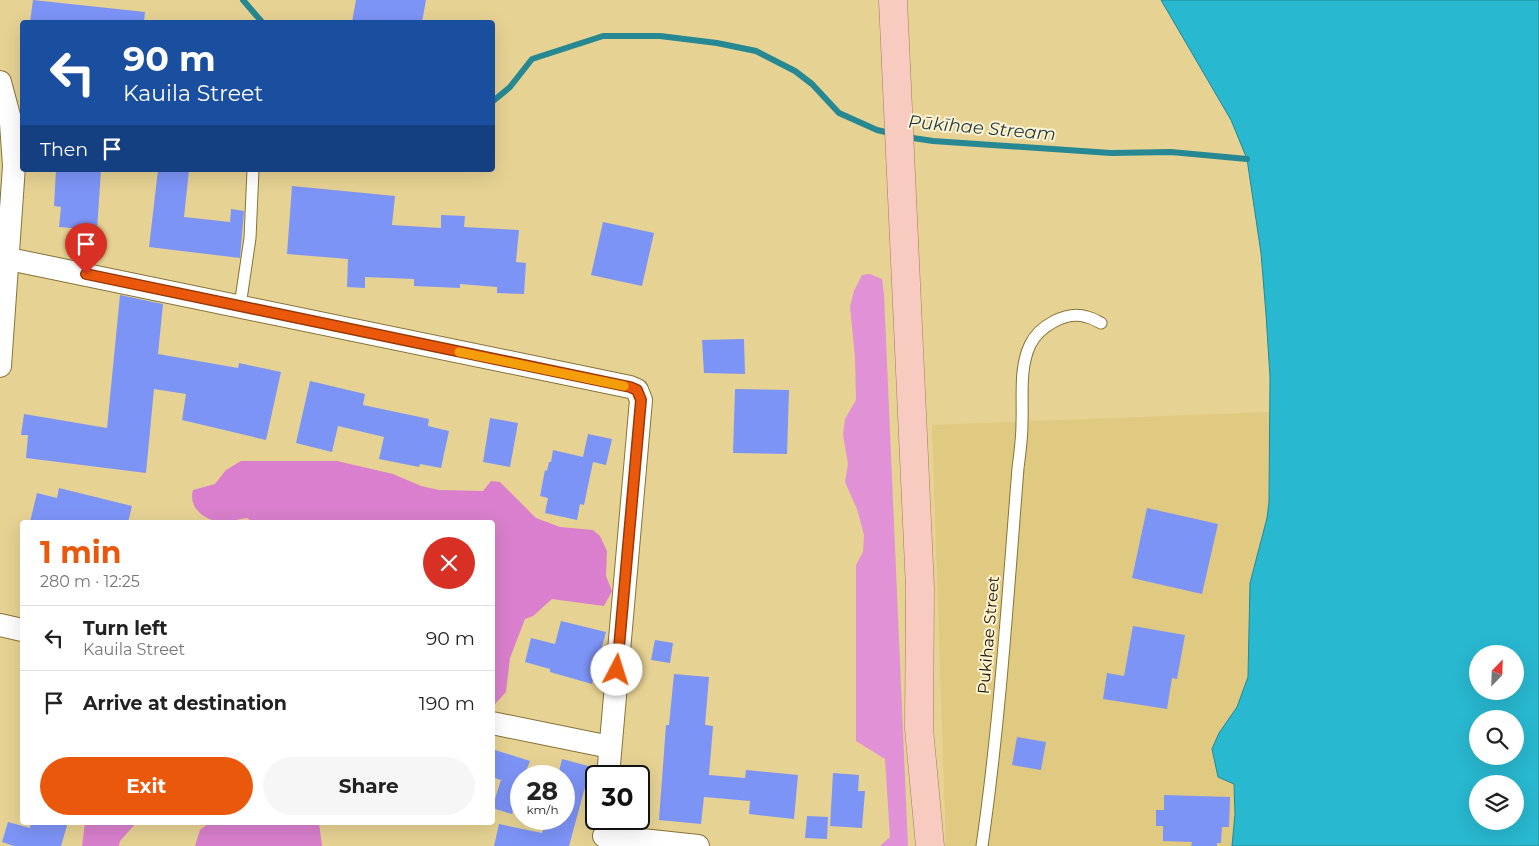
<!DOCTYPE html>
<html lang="en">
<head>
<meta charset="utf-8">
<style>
  body { margin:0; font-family:Montserrat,sans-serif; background:#f6f6f6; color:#222; height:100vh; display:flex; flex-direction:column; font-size:19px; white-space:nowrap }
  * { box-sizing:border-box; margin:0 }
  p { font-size:16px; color:#767676 }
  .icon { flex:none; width:28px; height:28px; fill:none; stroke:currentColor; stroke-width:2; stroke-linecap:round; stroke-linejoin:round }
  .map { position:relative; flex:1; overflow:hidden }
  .drawer { position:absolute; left:20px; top:520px; width:475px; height:305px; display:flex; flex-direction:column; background:#fff; border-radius:5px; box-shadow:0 5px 20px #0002 }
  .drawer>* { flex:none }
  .top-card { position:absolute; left:20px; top:20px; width:475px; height:152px; border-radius:5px; box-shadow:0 5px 20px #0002; background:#1a4fa0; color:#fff; overflow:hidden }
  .needle { width:32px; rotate:23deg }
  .tools { position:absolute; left:1469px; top:645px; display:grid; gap:10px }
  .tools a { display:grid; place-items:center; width:55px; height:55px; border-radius:50%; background:#fff; box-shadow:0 5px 20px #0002; font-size:25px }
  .speed { position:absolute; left:510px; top:765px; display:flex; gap:10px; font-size:25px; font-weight:700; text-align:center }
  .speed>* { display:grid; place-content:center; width:65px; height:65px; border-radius:50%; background:#fff; box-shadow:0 5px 20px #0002; line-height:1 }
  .speed small { font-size:12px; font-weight:400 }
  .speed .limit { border:2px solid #111; border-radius:8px; background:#fff; color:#111 }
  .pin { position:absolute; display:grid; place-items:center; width:42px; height:42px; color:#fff; margin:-51px -21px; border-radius:50% 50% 50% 0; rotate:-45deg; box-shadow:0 0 5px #0007 }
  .pin .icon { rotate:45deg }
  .me { position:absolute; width:55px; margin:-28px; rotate:5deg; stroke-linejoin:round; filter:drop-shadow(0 0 4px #0008) }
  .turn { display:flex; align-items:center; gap:18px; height:105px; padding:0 20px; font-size:22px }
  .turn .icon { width:65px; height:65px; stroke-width:2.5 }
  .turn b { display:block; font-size:35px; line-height:42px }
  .then { display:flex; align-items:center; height:48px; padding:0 20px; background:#0003; gap:10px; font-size:19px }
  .round { display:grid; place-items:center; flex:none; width:52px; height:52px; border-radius:26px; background:#f6f6f6 }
  .summary { display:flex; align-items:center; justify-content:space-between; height:85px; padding:0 20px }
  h1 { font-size:30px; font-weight:700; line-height:38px; color:#ea580c }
  .cta { display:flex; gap:10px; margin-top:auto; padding:10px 20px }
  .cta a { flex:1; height:58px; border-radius:30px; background:#ea580c; color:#fff; font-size:20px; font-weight:700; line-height:58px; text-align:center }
  .cta a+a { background:#f6f6f6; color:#222 }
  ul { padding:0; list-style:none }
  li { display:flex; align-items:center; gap:15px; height:65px; padding:0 20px; border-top:1px solid #e0e0e0 }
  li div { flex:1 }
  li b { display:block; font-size:19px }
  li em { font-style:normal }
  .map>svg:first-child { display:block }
  .built { fill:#e0c981 }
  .green { fill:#e191d5 }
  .forest { fill:#d97fcd }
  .water { fill:#28b8d0; stroke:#258892; fill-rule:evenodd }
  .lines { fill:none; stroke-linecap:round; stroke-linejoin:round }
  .stream { stroke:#258892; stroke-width:6 }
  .building { fill:#7d94f7 }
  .lane-casing { stroke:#867336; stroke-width:13 }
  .street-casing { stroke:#867336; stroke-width:24 }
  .primary-casing { stroke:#a97663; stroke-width:29 }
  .lane { stroke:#fff; stroke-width:11 }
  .street { stroke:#fff; stroke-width:22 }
  .primary { stroke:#f8cbc1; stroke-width:28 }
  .route-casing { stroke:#983908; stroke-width:12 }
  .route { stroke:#ea580c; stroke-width:9 }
  .slow { stroke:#f59e0b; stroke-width:9 }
  .labels { text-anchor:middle; stroke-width:4; stroke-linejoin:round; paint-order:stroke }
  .street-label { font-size:16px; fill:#1f1801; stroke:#fef4d4 }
  .water-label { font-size:18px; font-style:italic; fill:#1d393f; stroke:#fef4d4 }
</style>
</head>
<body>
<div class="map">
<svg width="1539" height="846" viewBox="0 0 1539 846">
  <rect width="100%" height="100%" fill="#e6d293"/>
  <polygon class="built" points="1270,412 1269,502 1267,518 1250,583 1248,677 1237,707 1219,733 1234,784 1235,814 1232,846 946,846 932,425"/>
  <polygon class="green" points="870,274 882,279 884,294 908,846 880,846 890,837 885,759 856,741 856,565 863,552 864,535 857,509 845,482 848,464 843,435 845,419 856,400 855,357 850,307 854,291 862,275"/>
  <g class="forest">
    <path d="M241,461H337L393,474L421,486L439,490L483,491L491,481L500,482L536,518L560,527L593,530L600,536L607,551L606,576L612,591L604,606L552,599L533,616L525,619L510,658L506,692L495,704H493L492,522H253L247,518C238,519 227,523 219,522C203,519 188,507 193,490L215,484L226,470Z"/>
    <polygon points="210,822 319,823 322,846 195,846 200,830"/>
    <polygon points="85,823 136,823 120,841 119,846 82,846"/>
  </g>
  <path class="water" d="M1161,0H1539V846H1232L1235,814L1234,784L1218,777L1212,749L1219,733L1237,707L1248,677L1250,583L1267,518L1269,502L1270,377L1266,314L1261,253L1247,159L1231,120ZM1478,654H1515V691H1478ZM1478,719H1515V756H1478ZM1478,784H1515V821H1478Z"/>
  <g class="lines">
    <g class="stream">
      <polyline points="243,0 262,22"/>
      <polyline points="492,102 510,87 532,59 603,36 660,36 717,43 756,51 795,71 812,84 839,113 877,130 894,134"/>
      <polyline points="906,137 933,141 1111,153 1171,152 1247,159"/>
    </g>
  </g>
  <g class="building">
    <polygon points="33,0 145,12 144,22 30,22"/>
    <polygon points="356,0 426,0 422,22 352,22"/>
    <polygon points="56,170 101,170 97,230 59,227 61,207 54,206"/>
    <polygon points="158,170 189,170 184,217 230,222 231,209 244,211 240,258 149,247"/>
    <polygon points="292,186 395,196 392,225 441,228 441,215 465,216 464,227 519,230 516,262 526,263 524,294 497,293 497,287 460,284 460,288 414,286 414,279 365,277 365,288 347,287 348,259 287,254"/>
    <polygon points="603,222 654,233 642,286 591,275"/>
    <polygon points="120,295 163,304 158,354 238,368 239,363 281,372 266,440 182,420 186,394 154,389 146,473 26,458 28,435 21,435 24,414 107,428"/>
    <polygon points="744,339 745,374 704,373 702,340"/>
    <polygon points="310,381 365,394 363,405 429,419 428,426 449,431 441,468 420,464 419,467 379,459 384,437 338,426 332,452 296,443"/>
    <polygon points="735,389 789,390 787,454 733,453"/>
    <polygon points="490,418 518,423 510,467 483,462"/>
    <polygon points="588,434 612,439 606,465 593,462 584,505 580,504 577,520 545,513 548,498 540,496 545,470 547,471 549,462 551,462 553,450 583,457"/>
    <polygon points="59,488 132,506 128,522 30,522 37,493 57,498"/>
    <polygon points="1147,508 1218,524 1202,594 1132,578"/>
    <polygon points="561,621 606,632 592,684 550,672 550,669 525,662 531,638 555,644"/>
    <polygon points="1133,626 1185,635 1177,679 1172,678 1167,709 1103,699 1107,673 1124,676"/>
    <polygon points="655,640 673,643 670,663 651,660"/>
    <polygon points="674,674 709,677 705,725 713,726 709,775 745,778 746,770 798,775 794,819 749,814 750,801 704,797 701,824 659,820 666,725 669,725"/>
    <polygon points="1017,737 1046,742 1041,770 1012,765"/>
    <polygon points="492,749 530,761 524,776 521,776 521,786 512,814 492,808 501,780 492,777"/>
    <polygon points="562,759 596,768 595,776 588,776 569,846 494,846 499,824 542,833 546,819 564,819 564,776 558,776"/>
    <polygon points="833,773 859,775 858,791 865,791 862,828 830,826"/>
    <polygon points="1164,795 1230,797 1229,827 1222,827 1221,843 1217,843 1217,846 1191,846 1192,842 1163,841 1163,826 1156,826 1156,810 1164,810"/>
    <polygon points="807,816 828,817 827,839 805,838"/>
    <polygon points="8,822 30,828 31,822 68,822 61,846 14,846 2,842"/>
  </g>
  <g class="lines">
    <g class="lane-casing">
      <g id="lane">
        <polyline points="240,306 250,238 253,170"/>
        <path d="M982,846C1000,721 1008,594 1018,468C1020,453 1022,438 1022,423C1023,398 1019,368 1030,345C1039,326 1067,310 1087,317C1092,318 1097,321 1101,323"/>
      </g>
    </g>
    <g class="street-casing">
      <g id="street">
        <polyline points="0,82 11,123 14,166 0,366"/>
        <polyline points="9,259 630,387 637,390 641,400 608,776"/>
        <polyline points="0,625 22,630"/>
        <polyline points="492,723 610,747"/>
        <polyline points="604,836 698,846"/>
      </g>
    </g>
    <g class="primary-casing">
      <polyline id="primary" points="893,0 920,588 919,729 930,846"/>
    </g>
    <use href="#lane" class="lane"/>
    <use href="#street" class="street"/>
    <use href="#primary" class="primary"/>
  </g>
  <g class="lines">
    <g class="route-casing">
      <polyline id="route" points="86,274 630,387 637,390 641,400 617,670"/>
    </g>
    <use href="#route" class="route"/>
    <polyline class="slow" points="459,352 624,386"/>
  </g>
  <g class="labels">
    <g class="street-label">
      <text transform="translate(988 635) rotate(-85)" y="6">Pukihae Street</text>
    </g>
    <g class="water-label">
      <text transform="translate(982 128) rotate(5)" y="6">Pūkīhae Stream</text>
    </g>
  </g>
</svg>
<div class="tools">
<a><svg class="needle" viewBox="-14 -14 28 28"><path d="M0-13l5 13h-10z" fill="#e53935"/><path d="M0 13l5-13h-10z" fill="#767676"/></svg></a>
<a><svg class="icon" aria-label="search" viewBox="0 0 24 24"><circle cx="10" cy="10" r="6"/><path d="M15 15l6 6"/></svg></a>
<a><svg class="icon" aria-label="layers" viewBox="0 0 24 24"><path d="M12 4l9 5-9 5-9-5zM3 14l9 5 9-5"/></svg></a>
</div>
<div class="speed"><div>28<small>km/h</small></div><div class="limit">30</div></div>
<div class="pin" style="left:86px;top:274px;background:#d93025"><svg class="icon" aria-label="arrive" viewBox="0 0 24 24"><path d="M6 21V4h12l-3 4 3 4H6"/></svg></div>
<svg class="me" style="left:617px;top:670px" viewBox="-20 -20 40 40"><circle r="19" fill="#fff"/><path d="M0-13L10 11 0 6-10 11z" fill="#ea580c"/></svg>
<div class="top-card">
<div class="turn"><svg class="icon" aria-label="left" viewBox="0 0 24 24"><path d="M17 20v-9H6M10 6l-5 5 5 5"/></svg><div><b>90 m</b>Kauila Street</div></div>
<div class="then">Then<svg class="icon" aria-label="arrive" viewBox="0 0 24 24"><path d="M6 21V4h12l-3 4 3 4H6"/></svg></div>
</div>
<section class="drawer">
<div class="summary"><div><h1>1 min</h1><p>280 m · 12:25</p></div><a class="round" style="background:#d93025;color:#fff"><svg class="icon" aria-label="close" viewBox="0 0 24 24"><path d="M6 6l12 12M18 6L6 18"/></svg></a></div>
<ul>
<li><svg class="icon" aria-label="left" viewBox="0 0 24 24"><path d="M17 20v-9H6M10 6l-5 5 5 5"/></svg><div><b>Turn left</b><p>Kauila Street</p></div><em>90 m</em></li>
<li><svg class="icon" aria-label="arrive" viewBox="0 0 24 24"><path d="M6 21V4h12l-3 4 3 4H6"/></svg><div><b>Arrive at destination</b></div><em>190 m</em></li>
</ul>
<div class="cta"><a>Exit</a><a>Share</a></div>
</section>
</div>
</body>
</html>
